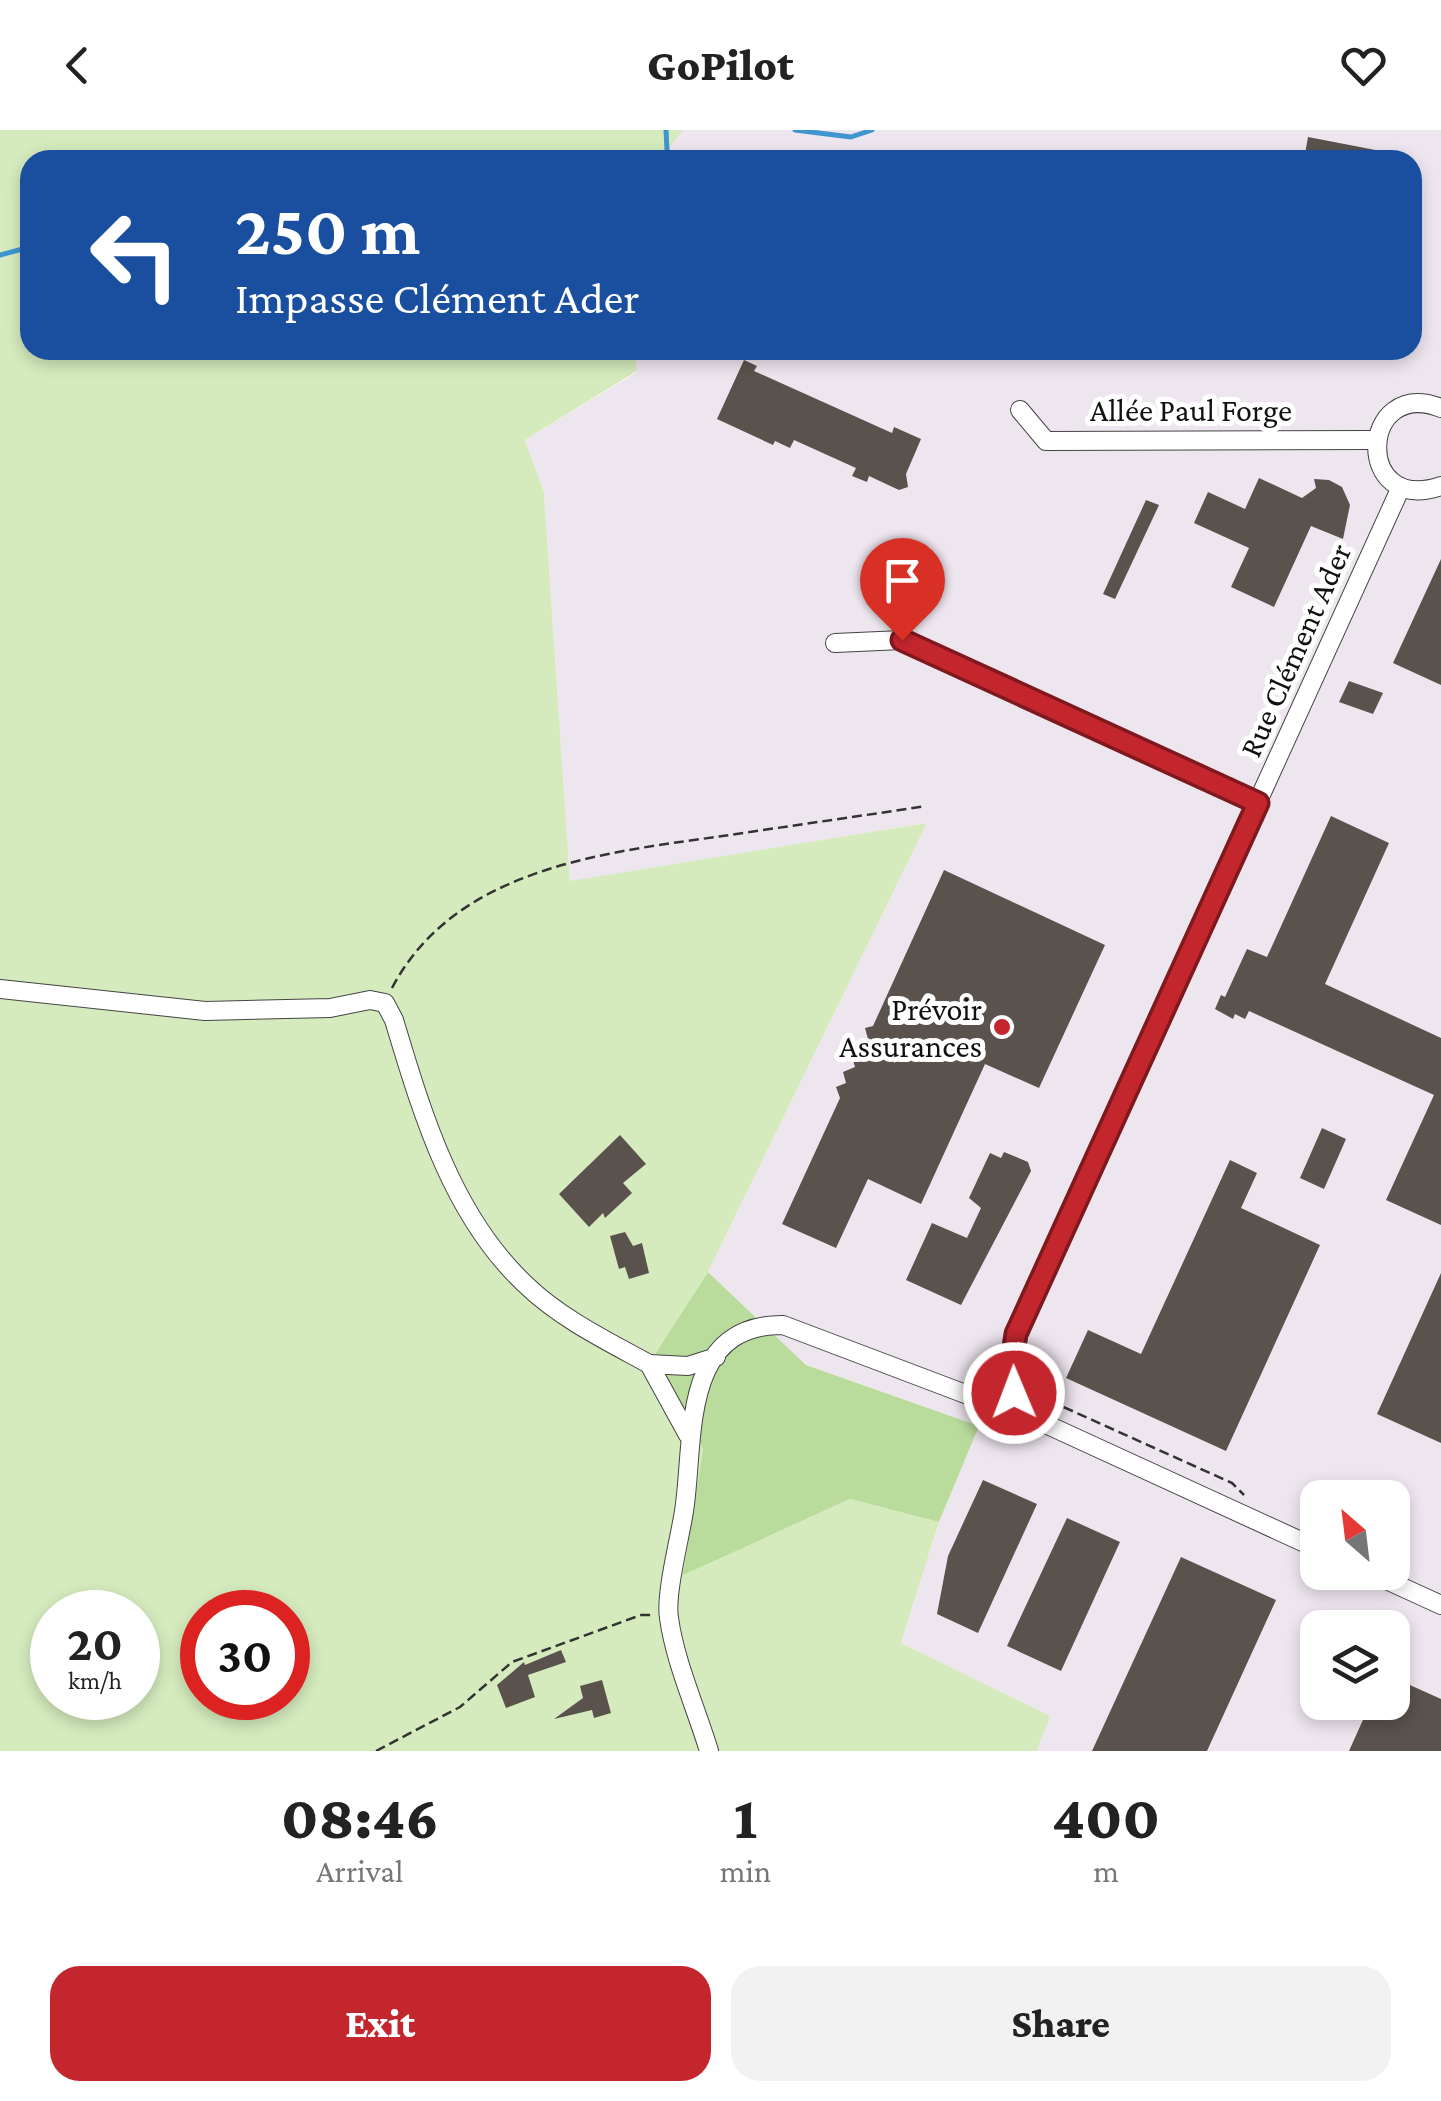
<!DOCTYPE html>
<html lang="en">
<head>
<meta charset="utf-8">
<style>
  body { margin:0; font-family:"Crimson Pro",serif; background:#f2f2f2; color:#222; height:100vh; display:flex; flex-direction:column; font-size:38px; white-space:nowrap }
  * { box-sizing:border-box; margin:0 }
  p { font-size:32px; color:#767676 }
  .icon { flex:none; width:55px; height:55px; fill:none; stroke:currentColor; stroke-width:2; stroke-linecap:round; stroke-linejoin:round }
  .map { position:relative; height:1621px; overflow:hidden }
  .sheet { display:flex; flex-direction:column; background:#fff; flex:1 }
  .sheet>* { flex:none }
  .top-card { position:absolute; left:20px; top:20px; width:1402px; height:210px; border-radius:30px; box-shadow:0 5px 15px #0003; background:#1a4fa0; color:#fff; overflow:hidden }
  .needle { width:65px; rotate:332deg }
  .tools { position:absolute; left:1300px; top:1350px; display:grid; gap:20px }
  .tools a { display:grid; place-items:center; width:110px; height:110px; border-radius:20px; background:#fff; box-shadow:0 5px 15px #0003; font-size:50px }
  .speed { position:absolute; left:30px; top:1460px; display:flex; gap:20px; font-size:50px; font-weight:700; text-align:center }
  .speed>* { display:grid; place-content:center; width:130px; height:130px; border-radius:50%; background:#fff; box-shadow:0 5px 15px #0003; line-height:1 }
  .speed small { font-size:25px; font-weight:400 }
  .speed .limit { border:15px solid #d22; background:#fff; color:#111 }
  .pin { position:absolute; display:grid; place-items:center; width:85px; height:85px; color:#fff; margin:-102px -42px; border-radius:50% 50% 50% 0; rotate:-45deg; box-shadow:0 0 10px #0007 }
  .pin .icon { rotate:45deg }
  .me { position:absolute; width:110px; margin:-55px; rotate:359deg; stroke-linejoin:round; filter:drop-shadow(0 0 8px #0008) }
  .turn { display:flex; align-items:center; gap:35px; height:210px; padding:0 50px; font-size:45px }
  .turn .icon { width:130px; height:130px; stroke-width:2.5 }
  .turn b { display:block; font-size:70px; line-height:85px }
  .eta { display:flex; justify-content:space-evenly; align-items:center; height:170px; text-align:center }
  .eta b { font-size:60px; font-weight:800; line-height:70px }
  .cta { display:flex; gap:20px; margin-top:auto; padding:20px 50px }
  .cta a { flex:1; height:115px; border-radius:30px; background:#c4262e; color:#fff; font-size:40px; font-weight:800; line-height:115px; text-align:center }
  .cta a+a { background:#f2f2f2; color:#222 }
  header { display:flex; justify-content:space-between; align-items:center; height:130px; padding:0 50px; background:#fff; font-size:45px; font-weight:800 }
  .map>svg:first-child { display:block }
  .industrial { fill:#eee6ef; fill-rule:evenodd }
  .green { fill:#d5ebbd; fill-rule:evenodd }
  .forest { fill:#b9dc9c }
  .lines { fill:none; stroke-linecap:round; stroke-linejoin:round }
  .stream { stroke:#3f96cf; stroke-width:5 }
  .building { fill:#5a524d }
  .street-casing { stroke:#444; stroke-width:20 }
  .path { stroke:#333; stroke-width:2.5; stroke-dasharray:10 5; stroke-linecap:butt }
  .street { stroke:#fff; stroke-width:18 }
  .route-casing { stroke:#7f191e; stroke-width:25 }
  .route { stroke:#c4262e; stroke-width:18 }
  .poi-dot { fill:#c4262e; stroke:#fff; stroke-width:4 }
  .labels { text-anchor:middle; stroke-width:10; stroke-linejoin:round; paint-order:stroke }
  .street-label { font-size:32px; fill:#111; stroke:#fff }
  .poi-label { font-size:32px; fill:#111; stroke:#fff; text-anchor:end }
</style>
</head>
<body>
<header><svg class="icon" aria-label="back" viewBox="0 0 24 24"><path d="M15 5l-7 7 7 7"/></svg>GoPilot<svg class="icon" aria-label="heart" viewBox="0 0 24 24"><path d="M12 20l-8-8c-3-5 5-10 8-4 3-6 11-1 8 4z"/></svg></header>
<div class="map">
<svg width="1441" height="1621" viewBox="0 0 1441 1621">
  <rect width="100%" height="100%" fill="#fffdf5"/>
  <path class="industrial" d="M683,0H1441V1621H1037L1049,1586L901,1513L939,1392L979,1296L806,1235L708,1142L927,693L570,752L544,362L525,310L637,242L634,220H1412V30H660ZM1318,1368H1392V1442H1318ZM1318,1498H1392V1572H1318Z"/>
  <path class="green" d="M0,0H683L660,30H30V220H634L637,241L525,310L544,362L570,751L927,693L708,1142L655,1224L703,1319L684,1444L850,1369L939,1392L901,1513L1050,1586L1037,1621H0ZM52,1482H138V1568H52ZM202,1482H288V1568H202Z"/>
  <polygon class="forest" points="708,1142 806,1235 979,1296 939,1392 850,1369 683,1445 703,1319 655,1224"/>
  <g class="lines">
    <g class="stream">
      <polyline points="795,0 851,7 872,0"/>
      <polyline points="662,30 667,20 666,0"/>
      <polyline points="0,125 30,117"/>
    </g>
  </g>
  <g class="building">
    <polygon points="1308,7 1391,23 1391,30 1304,30"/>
    <polygon points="744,230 757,236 754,241 892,303 894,297 921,309 906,344 908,357 899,360 869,346 867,352 852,346 856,338 794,310 790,318 775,311 773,315 717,289"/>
    <polygon points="1259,348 1302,368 1316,358 1314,349 1329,350 1342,357 1350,375 1343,409 1311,396 1274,477 1231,457 1249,418 1194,393 1208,362 1245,379"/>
    <polygon points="1146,370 1159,375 1115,469 1103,464"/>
    <polygon points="1441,429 1441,555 1393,533"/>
    <polygon points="1349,551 1383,563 1373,584 1339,572"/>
    <polygon points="1331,686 1389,713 1325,854 1441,908 1441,1095 1386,1070 1434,965 1249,881 1245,889 1235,884 1233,889 1215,879 1221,865 1225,867 1247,819 1267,827"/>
    <polygon points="944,740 1105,815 1039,958 985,934 921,1074 868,1049 836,1118 782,1094 840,968 836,957 846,953 843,942 855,937 852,927 862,923 860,912 868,909 865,898 873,896"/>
    <polygon points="1322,998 1346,1009 1324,1059 1300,1048"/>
    <polygon points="620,1005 646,1034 623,1053 632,1063 605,1088 603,1083 589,1097 559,1064"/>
    <polygon points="1004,1022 1028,1032 1031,1041 961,1175 906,1150 932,1093 967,1108 981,1078 969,1068 990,1023 1001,1028"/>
    <polygon points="1230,1030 1257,1043 1241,1078 1320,1115 1226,1321 1066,1248 1088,1200 1141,1224"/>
    <polygon points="625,1102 633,1116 642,1113 649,1143 629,1149 625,1137 619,1139 610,1106"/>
    <polygon points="1441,1143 1441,1313 1377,1284"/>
    <polygon points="983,1350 1037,1374 978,1503 937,1484 948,1426"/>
    <polygon points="1067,1388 1120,1412 1061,1541 1007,1516"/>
    <polygon points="1181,1427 1276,1470 1207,1621 1092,1621"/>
    <polygon points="561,1520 566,1532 528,1545 535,1567 506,1578 497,1555 524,1532 525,1535"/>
    <polygon points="1392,1547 1441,1569 1441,1621 1349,1621 1371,1572 1392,1572"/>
    <polygon points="602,1550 611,1583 594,1588 592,1580 554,1589 583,1568 580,1556"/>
  </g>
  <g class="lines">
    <g class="street-casing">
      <g id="street">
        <path d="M1441,278C1359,246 1353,386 1441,356"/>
        <polyline points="1020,280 1046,311 1376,310"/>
        <polyline points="835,513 902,510 1258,673"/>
        <path d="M0,859L205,881L330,878L370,870L385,873L394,890C422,983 452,1086 526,1155C560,1188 607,1211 649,1234"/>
        <polyline points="688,1305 649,1234 688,1236 716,1227"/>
        <path d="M1318,1419L1039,1291C1008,1267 1008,1239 1016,1203L1401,357"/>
        <polyline points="1369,1442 1441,1475"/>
        <path d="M709,1621C696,1578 675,1532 669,1488C665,1464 680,1408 684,1381C695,1312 679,1194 783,1195L968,1265L983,1266L1012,1257"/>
      </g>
    </g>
    <g class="path">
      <path d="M392,858C456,736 609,722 730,705C796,695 861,686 926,676"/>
      <polyline points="1031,1230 1043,1262 1059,1275 1232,1353 1244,1365"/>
      <polyline points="996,1282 1000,1292 1027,1305"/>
      <polyline points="376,1621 460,1577 512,1532 641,1485 651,1485"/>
    </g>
    <use href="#street" class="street"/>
  </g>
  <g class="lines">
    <g class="route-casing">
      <polyline id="route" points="902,510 1258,673 1016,1204 1010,1244 1014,1263"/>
    </g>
    <use href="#route" class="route"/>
  </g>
  <circle class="poi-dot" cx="1002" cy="897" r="10"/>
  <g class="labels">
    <g class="street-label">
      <text x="1191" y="291">Allée Paul Forge</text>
      <text transform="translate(1295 520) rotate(-66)" y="11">Rue Clément Ader</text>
    </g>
    <g class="poi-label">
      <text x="982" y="890">Prévoir<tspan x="982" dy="37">Assurances</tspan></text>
    </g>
  </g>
</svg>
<div class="tools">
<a><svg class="needle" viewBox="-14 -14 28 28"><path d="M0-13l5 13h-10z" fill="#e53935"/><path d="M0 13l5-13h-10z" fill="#767676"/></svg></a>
<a><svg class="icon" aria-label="layers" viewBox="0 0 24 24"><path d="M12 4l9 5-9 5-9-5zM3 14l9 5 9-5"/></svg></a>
</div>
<div class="speed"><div>20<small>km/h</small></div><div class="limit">30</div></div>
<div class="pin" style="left:902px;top:510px;background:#d93025"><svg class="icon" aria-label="arrive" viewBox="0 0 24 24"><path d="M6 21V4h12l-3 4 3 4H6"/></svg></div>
<svg class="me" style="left:1014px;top:1263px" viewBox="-20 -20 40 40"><circle r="17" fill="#c4262e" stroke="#fff" stroke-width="3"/><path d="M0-11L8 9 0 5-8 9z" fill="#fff"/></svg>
<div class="top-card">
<div class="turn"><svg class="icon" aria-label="left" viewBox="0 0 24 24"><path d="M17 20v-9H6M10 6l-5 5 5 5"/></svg><div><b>250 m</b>Impasse Clément Ader</div></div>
</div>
</div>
<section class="sheet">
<div class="eta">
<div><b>08:46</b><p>Arrival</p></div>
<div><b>1</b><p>min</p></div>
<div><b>400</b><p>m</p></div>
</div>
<div class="cta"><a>Exit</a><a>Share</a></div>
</section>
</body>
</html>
